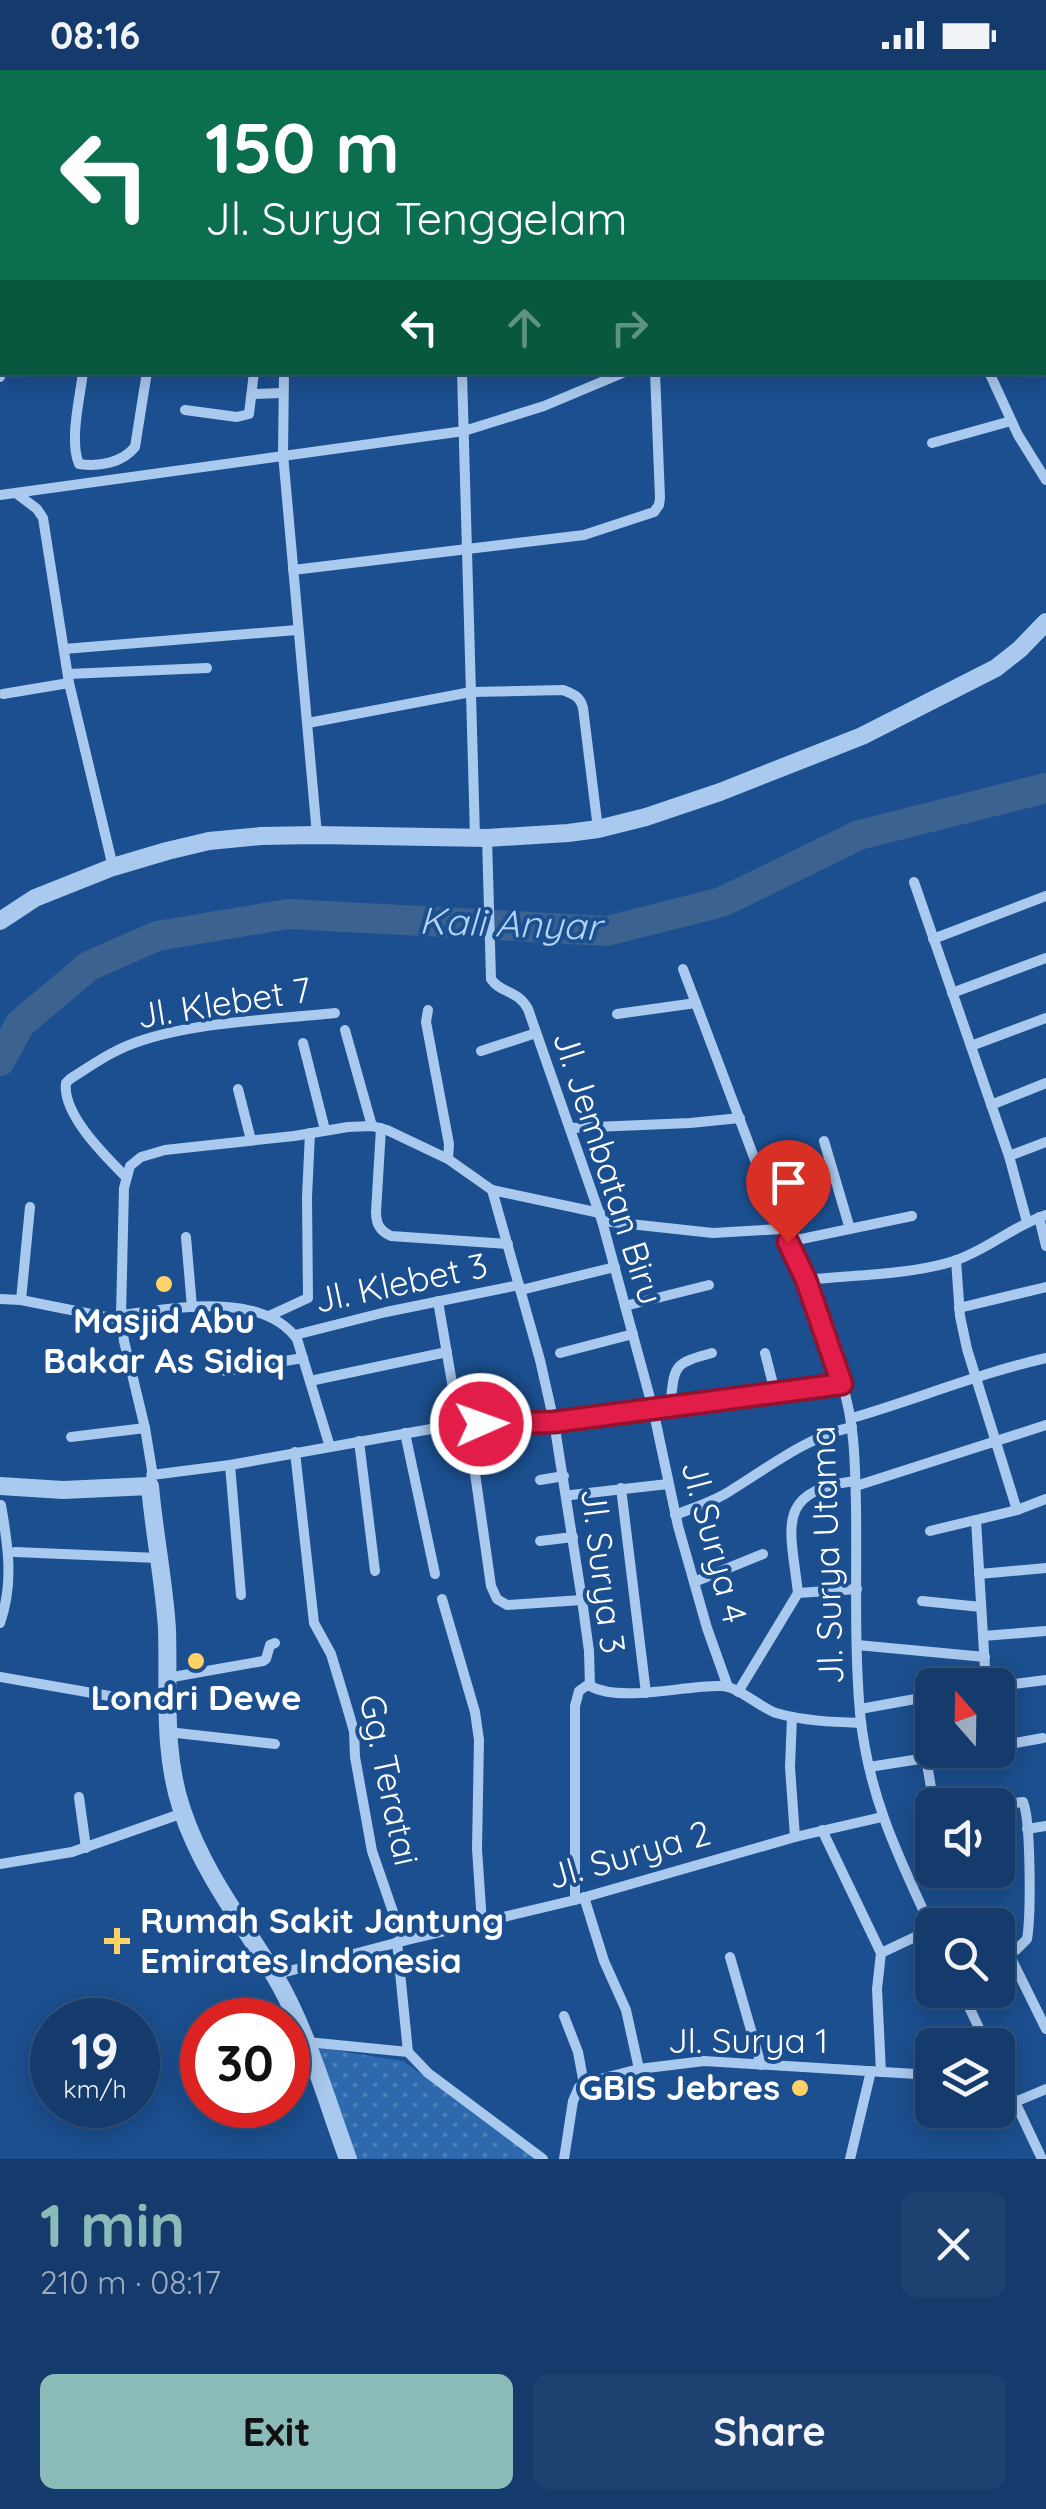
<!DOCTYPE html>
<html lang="en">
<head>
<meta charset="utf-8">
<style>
  body { margin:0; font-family:Quicksand,sans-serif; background:#1d4271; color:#f1f3f6; height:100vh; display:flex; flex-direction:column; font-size:38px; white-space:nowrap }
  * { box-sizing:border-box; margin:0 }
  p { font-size:32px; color:#9dadc1 }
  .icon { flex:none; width:55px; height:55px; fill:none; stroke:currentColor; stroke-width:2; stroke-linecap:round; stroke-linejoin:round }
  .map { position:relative; height:2089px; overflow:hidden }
  .drawer { display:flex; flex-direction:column; background:#143b6b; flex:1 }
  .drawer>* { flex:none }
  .top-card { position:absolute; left:0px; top:0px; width:1048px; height:305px; box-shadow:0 5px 25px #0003,0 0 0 2px #33557e; background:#0b6e4f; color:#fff; overflow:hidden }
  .needle { width:65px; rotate:340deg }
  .tools { position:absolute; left:915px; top:1598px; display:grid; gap:20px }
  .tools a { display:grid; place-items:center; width:100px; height:100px; border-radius:15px; background:#143b6b; box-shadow:0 5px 25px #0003,0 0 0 2px #33557e; font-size:50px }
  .speed { position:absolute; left:30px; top:1928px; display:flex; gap:20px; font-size:50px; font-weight:700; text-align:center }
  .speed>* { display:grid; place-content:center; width:130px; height:130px; border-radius:50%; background:#143b6b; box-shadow:0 5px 25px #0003,0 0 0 2px #33557e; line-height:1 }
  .speed small { font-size:25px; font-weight:400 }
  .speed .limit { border:15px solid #d22; background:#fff; color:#111 }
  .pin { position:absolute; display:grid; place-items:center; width:85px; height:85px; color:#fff; margin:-102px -42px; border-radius:50% 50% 50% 0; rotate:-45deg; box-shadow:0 0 10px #0007 }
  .pin .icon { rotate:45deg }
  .me { position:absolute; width:110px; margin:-55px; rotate:88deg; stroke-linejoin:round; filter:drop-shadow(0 0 8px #0008) }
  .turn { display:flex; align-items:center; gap:35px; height:210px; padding:0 40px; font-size:45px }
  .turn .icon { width:130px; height:130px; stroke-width:2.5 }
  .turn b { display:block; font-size:70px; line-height:85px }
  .lanes { display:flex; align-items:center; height:95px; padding:0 40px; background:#0003; justify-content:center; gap:50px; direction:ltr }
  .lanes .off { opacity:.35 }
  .round { display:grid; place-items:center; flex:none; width:105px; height:105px; border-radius:15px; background:#1d4271 }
  .summary { display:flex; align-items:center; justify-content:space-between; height:170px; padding:0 40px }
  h1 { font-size:60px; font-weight:800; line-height:75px; color:#8bbbb9 }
  .cta { display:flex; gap:20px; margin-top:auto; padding:20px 40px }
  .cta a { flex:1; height:115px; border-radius:15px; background:#8bbbb9; color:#111; font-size:40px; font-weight:800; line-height:115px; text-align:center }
  .cta a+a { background:#1d4271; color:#f1f3f6 }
  .status { display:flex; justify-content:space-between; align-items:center; height:70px; padding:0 50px; background:#143b6b; direction:ltr }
  .status svg { height:28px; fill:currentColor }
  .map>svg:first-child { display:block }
  .park { fill:url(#park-dots) }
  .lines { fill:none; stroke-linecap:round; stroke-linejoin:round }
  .river { stroke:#3c6290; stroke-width:30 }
  .minor { stroke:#a9c9ee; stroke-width:10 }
  .tertiary { stroke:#a9c9ee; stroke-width:18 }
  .route-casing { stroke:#92132f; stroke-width:25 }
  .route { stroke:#e11d48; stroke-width:18 }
  .poi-dot { fill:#ffd166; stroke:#1b4f8f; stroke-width:4 }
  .labels { text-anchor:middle; stroke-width:8; stroke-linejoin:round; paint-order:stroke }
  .street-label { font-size:35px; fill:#fff; stroke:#1b4f8f }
  .poi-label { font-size:35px; font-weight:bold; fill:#fff; stroke:#1b4f8f }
  .water-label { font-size:38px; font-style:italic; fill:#b5d3f5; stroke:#1b4f8f }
</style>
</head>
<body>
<div class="status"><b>08:16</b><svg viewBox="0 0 49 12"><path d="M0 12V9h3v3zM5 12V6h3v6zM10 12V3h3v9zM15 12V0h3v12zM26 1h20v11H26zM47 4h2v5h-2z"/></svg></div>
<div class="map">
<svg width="1046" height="2089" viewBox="0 0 1046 2089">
  <defs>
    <pattern id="park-dots" width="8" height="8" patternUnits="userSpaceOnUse" patternTransform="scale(2.5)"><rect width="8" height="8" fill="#2e69ad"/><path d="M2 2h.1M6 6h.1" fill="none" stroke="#4d80b9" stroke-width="1.8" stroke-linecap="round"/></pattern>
  </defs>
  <rect width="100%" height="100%" fill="#1b4f8f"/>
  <polygon class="park" points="308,1976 403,1991 540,2089 356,2089"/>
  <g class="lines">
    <polyline class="river" points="0,991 20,954 89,896 157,866 288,844 607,861 722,832 859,765 1046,718"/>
    <g class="minor">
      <polyline points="457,0 457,2"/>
      <polyline points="536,0 537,2"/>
      <polyline points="957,0 958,2"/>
      <polyline points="282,2 282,0"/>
      <polyline points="332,2 338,0"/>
      <polyline points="1045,34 1046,33"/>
      <polyline points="0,57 2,58"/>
      <polyline points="1045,80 1046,83"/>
      <polyline points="1045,151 1046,150"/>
      <polyline points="0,180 2,177"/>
      <path d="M83,302C80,328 69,371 79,394C99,397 122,393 135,377L147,302"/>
      <polyline points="284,302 283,384 317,765"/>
      <polyline points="462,302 475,767"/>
      <polyline points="989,302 1018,365 1046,410"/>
      <polyline points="0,307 2,291"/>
      <polyline points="252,324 283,323"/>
      <polyline points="185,340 237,347 249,344 254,302"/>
      <polyline points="932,373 1011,351"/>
      <polyline points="16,423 37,439 43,448 69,613 113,797"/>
      <polyline points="0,425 464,361 544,336 625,302"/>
      <polyline points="293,500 584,465 654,442 659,435 660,428 655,302"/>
      <polyline points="64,579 297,560"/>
      <polyline points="68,604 207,598"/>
      <polyline points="3,624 69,613"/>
      <path d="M308,653L471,622L563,620C573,624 580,626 583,638L598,759"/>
      <path d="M487,768L491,909C501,924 517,919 528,939L602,1151L653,1339L678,1456L707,1558L728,1617"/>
      <polyline points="914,812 1009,1086 1027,1152"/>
      <polyline points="933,869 1046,826"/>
      <polyline points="683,899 781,1159 805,1210 842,1314"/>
      <polyline points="952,923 1046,888"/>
      <polyline points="428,940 426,952 449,1074 448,1089"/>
      <polyline points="617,944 696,933"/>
      <polyline points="345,960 372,1056"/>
      <polyline points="303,973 325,1060"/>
      <polyline points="971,976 1046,948"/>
      <polyline points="481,981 536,963"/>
      <polyline points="238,1019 251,1070"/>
      <polyline points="991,1035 1046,1013"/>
      <path d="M381,1058L376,1142C376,1154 380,1161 391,1166L508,1174"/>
      <polyline points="570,1058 690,1053 740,1048"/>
      <polyline points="824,1071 850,1159"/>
      <polyline points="1009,1086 1046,1072"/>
      <path d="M125,1106C105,1086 62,1044 66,1013L70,1009C86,999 101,988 118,980C175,952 271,950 335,943"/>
      <path d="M492,1120L540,1290L554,1352L582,1530L589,1581L590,1616C621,1633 685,1615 721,1616C738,1616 759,1637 776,1643C804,1651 833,1652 861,1653"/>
      <polyline points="1039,1147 1046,1176"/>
      <polyline points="602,1151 713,1163 781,1159"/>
      <polyline points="186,1167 192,1237"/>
      <polyline points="787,1172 912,1146"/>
      <polyline points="956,1190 960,1246 967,1279 1017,1440"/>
      <path d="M805,1210C851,1205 911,1205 954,1191C987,1180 1013,1156 1046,1145"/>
      <polyline points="521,1220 615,1197"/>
      <polyline points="0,1229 21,1230 121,1250"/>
      <polyline points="21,1230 30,1137"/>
      <polyline points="438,1231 459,1354"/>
      <polyline points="625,1236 709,1215"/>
      <polyline points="959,1238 1046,1217"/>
      <path d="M121,1245C173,1239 261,1220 297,1269L330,1377"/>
      <polyline points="269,1246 308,1228 307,1127 310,1063"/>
      <polyline points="295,1265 386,1242 519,1215"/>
      <polyline points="560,1283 633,1264"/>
      <polyline points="765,1283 775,1322"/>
      <polyline points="225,1301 303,1288"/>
      <polyline points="310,1311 447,1282"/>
      <path d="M670,1337C675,1296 671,1294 712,1283"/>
      <path d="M852,1348C917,1329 980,1303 1046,1288"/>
      <polyline points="468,1354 491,1516 497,1529 507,1535 582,1530"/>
      <polyline points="405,1363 435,1504"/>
      <polyline points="71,1367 145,1358"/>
      <polyline points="359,1371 375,1501"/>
      <polyline points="295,1382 314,1553 331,1584 344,1627 354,1661 355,1687 372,1781 403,1871"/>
      <polyline points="230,1395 241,1525"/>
      <path d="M152,1405L230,1395L459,1354L554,1352L842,1314C855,1353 855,1395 856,1435C857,1504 854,1574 860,1643C868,1725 898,1786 932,1859L881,1883"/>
      <polyline points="151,1410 152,1400 145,1358 124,1271 121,1245 124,1118 130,1096 141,1087 165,1080 294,1066 348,1057 372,1056 387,1060 448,1089 492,1120 600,1143"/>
      <polyline points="540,1410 564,1406"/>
      <polyline points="856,1416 1046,1355"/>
      <polyline points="621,1418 646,1623"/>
      <polyline points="571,1425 668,1414"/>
      <path d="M675,1445C695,1437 716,1431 733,1419C772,1395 807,1367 852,1357"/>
      <polyline points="976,1450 986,1615"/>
      <polyline points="930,1461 1017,1440 1046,1429"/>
      <polyline points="540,1471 573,1467"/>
      <polyline points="15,1482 158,1488"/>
      <polyline points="979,1504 1046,1498"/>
      <polyline points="694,1512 763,1484"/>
      <path d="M798,1523C791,1459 773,1421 855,1411"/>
      <polyline points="798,1523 857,1519"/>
      <polyline points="442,1529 475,1642 479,1670 477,1779 482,1853"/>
      <polyline points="922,1531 981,1537"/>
      <path d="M0,1553C14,1513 8,1475 1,1435"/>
      <polyline points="983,1566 1046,1561"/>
      <polyline points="857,1575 985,1587"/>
      <polyline points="0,1607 167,1636"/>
      <polyline points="167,1608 263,1591 266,1589 270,1575 275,1573"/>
      <polyline points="998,1616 1046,1610"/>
      <polyline points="738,1622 798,1523"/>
      <polyline points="860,1639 932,1626"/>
      <polyline points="792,1647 790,1697 795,1767"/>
      <polyline points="168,1662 275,1674"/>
      <polyline points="998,1676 1043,1668"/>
      <polyline points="869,1697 926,1688"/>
      <polyline points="79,1727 86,1778"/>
      <polyline points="934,1735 926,1688 973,1680"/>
      <path d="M992,1735L1023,1732C1031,1750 1031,1846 1027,1869L1016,1880L998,1889"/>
      <polyline points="1027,1759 1046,1756"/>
      <polyline points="822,1760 881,1883 877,1919 881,2002"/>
      <polyline points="0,1794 72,1782 183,1743"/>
      <polyline points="584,1827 604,1891 626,1940 639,1999"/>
      <polyline points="575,1830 575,1636 579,1621 589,1614"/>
      <polyline points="397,1872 408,1982"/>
      <polyline points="1009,1884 1046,1959"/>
      <polyline points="730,1887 761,1995"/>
      <polyline points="274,1905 403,1871 575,1830 795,1767 882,1747"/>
      <polyline points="961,1920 987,1975"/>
      <polyline points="564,1946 578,1982 584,2014"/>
      <polyline points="307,1972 408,1982 428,2003 543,2089"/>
      <polyline points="998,1996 1042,2089"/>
      <polyline points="1015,2032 1046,2019"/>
      <polyline points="564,2089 573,2031 579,2017 588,2012 639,1999 704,1991 932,2005"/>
      <polyline points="850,2089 871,2001"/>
    </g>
    <g class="tertiary">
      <polyline points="0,851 35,828 113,797 167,781 209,771 261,766 317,765 487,768 568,763 598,759 646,747 720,722 862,666 996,598 1020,579 1046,552"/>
      <path d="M0,1416L63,1420L150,1416C154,1463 164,1511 167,1559C169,1620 162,1681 182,1740C202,1801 242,1852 275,1906C307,1960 326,2029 348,2089"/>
    </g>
  </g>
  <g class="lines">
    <g class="route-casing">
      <polyline id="route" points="481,1354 554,1352 842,1314 806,1210 788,1172"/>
    </g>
    <use href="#route" class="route"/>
  </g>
  <g class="poi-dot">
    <circle cx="164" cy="1214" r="10"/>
    <circle cx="196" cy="1591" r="10"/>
    <path d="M112 1856h10v10h10v10h-10v10h-10v-10h-10v-10h10z"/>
    <circle cx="800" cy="2018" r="10"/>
  </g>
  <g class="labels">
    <g class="street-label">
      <text transform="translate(224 933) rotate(-9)" y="12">Jl. Klebet 7</text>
      <text transform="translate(608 1098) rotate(72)" y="12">Jl. Jembatan Biru</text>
      <text transform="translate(401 1213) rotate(-12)" y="12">Jl. Klebet 3</text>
      <text transform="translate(714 1472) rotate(75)" y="12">Jl. Surya 4</text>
      <text transform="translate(827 1485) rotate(-92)" y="12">Jl. Surya Utama</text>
      <text transform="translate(603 1501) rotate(83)" y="12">Jl. Surya 3</text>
      <text transform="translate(389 1710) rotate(78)" y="12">Gg. Teratai</text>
      <text transform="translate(629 1785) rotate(-16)" y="12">Jl. Surya 2</text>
      <text x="748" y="1983">Jl. Surya 1</text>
    </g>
    <g class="poi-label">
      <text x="164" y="1263">Masjid Abu<tspan x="164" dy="40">Bakar As Sidiq</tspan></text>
      <text x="196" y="1640">Londri Dewe</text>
      <text x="140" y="1863" text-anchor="start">Rumah Sakit Jantung<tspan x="140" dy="40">Emirates Indonesia</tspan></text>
      <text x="780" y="2030" text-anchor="end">GBIS Jebres</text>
    </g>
    <g class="water-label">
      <text transform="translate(510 854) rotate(2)" y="13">Kali Anyar</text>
    </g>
  </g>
</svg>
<div class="tools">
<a><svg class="needle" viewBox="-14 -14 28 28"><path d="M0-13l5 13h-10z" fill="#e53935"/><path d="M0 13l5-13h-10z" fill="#9dadc1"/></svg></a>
<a><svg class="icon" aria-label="sound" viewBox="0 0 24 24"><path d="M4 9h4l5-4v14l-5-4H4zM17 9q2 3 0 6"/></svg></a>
<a><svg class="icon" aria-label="search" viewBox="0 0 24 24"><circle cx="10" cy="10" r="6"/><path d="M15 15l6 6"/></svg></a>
<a><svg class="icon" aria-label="layers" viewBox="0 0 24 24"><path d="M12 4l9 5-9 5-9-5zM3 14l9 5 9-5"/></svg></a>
</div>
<div class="speed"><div>19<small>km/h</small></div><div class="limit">30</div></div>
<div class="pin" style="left:788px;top:1172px;background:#d93025"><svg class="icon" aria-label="arrive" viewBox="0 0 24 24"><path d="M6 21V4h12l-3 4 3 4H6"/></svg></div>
<svg class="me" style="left:481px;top:1354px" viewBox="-20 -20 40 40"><circle r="17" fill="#e11d48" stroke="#fff" stroke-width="3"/><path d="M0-11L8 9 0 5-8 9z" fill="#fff"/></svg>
<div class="top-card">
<div class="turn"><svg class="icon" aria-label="left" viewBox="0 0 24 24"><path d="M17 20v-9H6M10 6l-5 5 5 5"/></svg><div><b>150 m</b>Jl. Surya Tenggelam</div></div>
<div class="lanes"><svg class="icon" aria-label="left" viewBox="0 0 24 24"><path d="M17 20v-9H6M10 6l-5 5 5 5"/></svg><svg class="icon off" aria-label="ahead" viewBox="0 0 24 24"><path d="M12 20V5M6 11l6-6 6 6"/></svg><svg class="icon off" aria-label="right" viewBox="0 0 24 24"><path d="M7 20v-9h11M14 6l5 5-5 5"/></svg></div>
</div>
</div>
<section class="drawer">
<div class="summary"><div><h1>1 min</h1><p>210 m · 08:17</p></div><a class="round"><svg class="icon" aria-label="close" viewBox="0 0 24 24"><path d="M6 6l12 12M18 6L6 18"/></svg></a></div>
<div class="cta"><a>Exit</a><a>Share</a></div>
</section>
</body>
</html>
